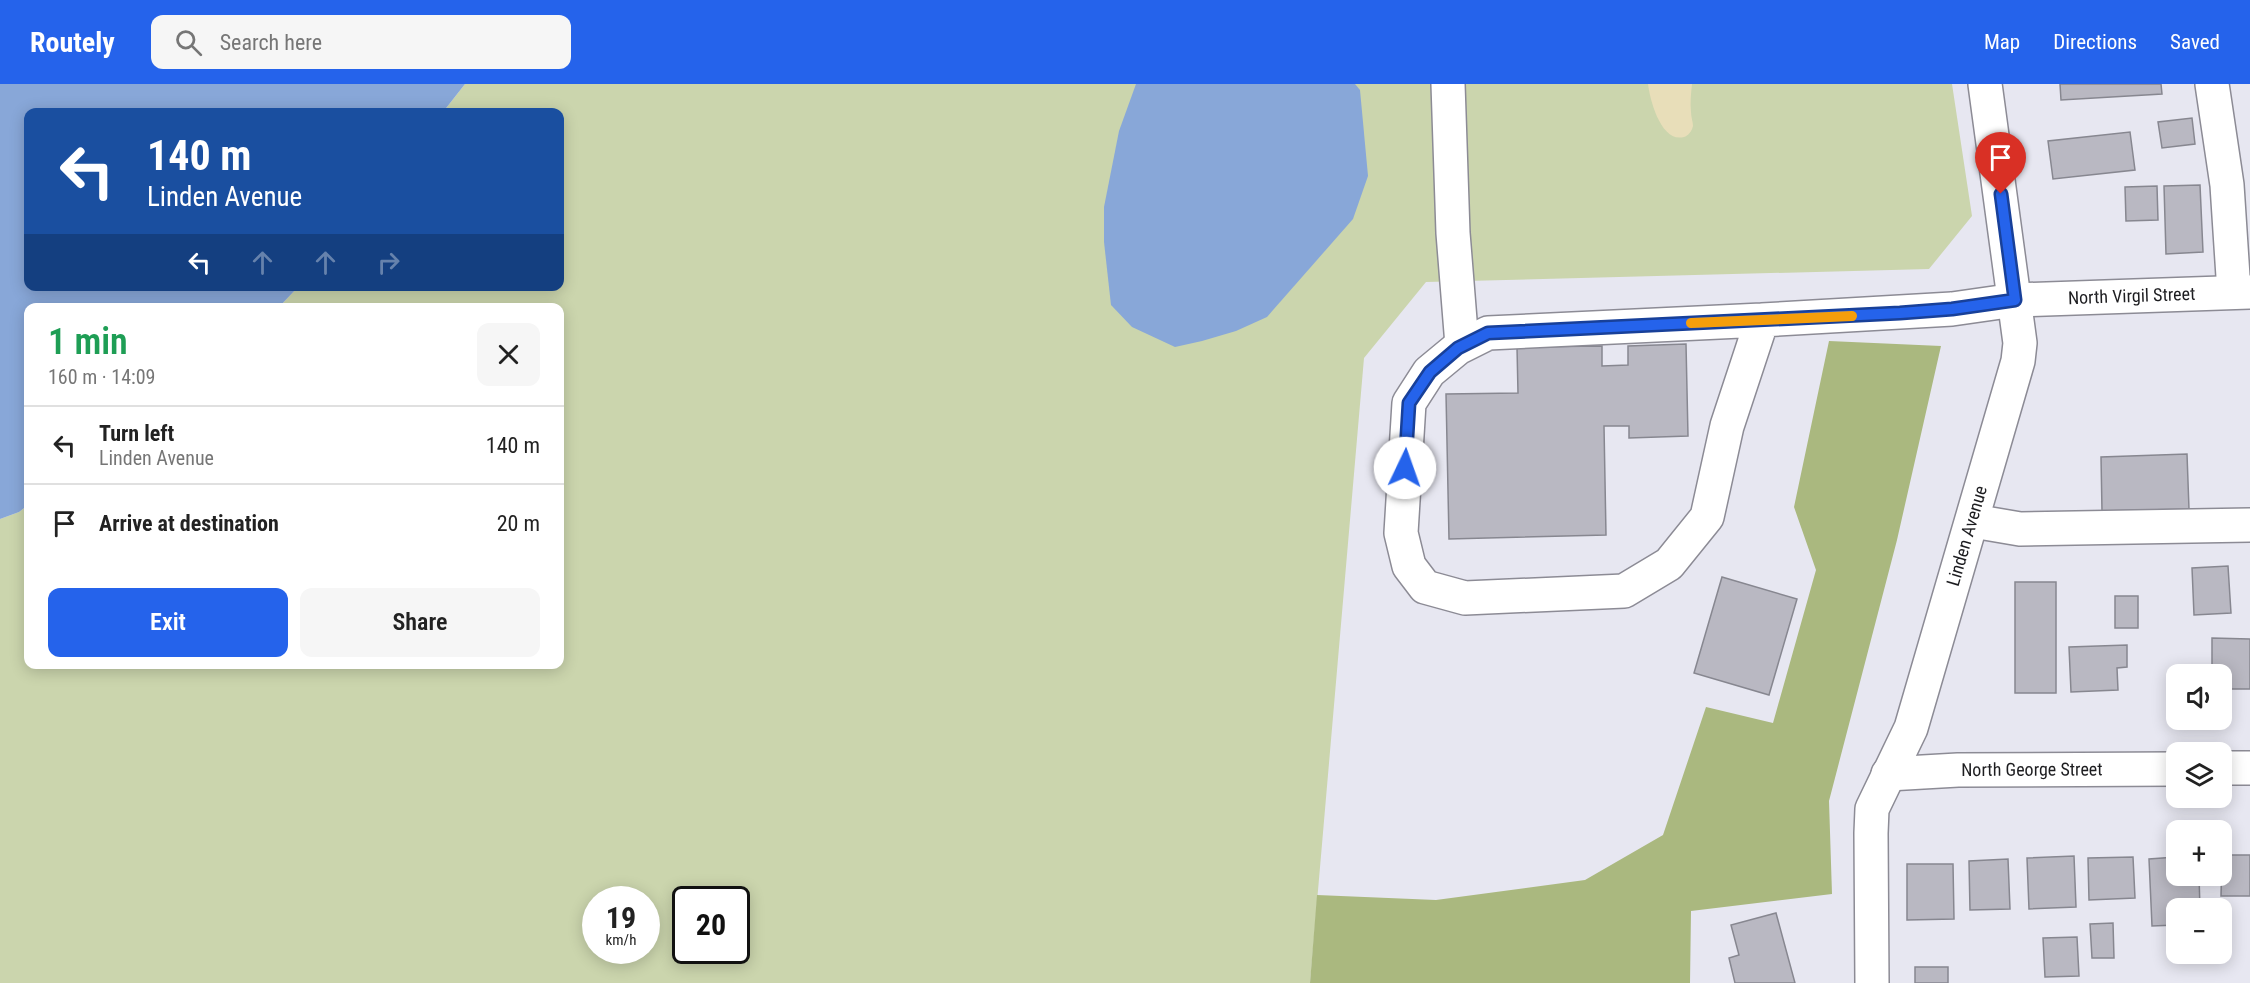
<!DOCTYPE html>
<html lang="en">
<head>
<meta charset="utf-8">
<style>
  body { margin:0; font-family:"Roboto Condensed",sans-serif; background:#f6f6f6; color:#222; height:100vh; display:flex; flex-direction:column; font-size:22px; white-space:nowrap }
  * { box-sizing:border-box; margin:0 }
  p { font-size:20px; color:#767676 }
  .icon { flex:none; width:33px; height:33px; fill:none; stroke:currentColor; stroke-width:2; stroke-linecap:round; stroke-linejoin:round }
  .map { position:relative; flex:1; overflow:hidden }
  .side { position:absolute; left:24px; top:219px; width:540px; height:366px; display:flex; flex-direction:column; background:#fff; border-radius:12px; box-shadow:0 3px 15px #0003 }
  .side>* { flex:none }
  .top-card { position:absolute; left:24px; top:24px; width:540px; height:183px; border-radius:12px; box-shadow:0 3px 15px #0003; background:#1a4fa0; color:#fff; overflow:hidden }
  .tools { position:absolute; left:2166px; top:580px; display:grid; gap:12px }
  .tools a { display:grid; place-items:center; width:66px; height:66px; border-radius:12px; background:#fff; box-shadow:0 3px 15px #0003; font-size:30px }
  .speed { position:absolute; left:582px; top:802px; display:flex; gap:12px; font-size:30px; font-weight:700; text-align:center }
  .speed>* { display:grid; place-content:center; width:78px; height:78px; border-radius:50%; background:#fff; box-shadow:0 3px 15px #0003; line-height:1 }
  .speed small { font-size:15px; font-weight:400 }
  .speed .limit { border:3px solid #111; border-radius:9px; background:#fff; color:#111 }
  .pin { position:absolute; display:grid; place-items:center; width:51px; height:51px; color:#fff; margin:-62px -26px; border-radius:50% 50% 50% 0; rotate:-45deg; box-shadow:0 0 6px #0007 }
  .pin .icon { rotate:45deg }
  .me { position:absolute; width:66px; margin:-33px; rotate:3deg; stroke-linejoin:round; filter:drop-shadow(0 0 4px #0008) }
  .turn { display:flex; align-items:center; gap:21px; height:126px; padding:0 24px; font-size:27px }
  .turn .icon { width:78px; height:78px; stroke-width:2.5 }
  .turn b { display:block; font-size:42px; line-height:51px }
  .lanes { display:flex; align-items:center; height:57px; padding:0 24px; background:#0003; justify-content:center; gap:30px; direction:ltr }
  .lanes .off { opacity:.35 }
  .round { display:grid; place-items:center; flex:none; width:63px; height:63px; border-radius:12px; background:#f6f6f6 }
  .headline { display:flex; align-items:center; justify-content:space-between; height:102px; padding:0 24px }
  h1 { font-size:36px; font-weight:600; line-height:45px; color:#1e9e55 }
  .action { display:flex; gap:12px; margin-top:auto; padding:12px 24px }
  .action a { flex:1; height:69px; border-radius:12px; background:#2563eb; color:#fff; font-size:24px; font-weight:600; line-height:69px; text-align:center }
  .action a+a { background:#f6f6f6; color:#222 }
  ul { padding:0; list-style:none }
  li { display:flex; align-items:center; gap:18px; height:78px; padding:0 24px; border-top:2px solid #e0e0e0 }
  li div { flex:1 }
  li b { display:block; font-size:22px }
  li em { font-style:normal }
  header { display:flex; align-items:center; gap:36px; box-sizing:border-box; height:84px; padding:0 30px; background:#2563eb; color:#fff }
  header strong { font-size:28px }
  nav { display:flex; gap:33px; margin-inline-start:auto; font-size:21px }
  .search { width:420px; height:54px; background:#f6f6f6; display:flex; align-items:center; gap:15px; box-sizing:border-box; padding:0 21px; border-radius:12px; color:#767676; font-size:22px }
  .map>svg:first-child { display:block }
  .green { fill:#cbd5ad; fill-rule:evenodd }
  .forest { fill:#aab87f }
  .sand { fill:#e8deb9 }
  .water { fill:#88a7d8 }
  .building { fill:#b9b8c2; stroke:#878790; stroke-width:1.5 }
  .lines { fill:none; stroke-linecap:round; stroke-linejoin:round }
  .minor-casing { stroke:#8c8b95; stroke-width:36 }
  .minor { stroke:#fff; stroke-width:33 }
  .route-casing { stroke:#184099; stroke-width:15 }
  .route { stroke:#2563eb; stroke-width:10 }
  .slow { stroke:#f59e0b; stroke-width:10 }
  .labels { text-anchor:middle; stroke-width:4.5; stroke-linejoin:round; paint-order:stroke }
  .street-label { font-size:18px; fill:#1d1d20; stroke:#f4f4ff }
</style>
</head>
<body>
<header>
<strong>Routely</strong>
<div class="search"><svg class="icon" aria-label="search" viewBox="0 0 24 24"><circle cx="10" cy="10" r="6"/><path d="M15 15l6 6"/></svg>Search here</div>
<nav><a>Map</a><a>Directions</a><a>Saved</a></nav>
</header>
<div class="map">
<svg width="2250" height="899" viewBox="0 0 2250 899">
  <rect width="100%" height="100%" fill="#e7e7f1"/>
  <path class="green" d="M465,0H1952L1972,132L1929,185L1426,198L1364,274L1310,899H0V435L19,428L28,421V580H560V224L279,223L298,203L560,202V28H443ZM596,816H646V867H596ZM686,816H736V867H686Z"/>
  <polygon class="forest" points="1829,257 1941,262 1897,456 1829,717 1832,810 1691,827 1690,899 1310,899 1317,811 1436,816 1585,796 1663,751 1706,623 1773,639 1816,486 1794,423"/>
  <path class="sand" d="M1648,0H1692C1691,9 1690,19 1691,28C1691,33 1693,38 1693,42C1692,47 1688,52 1684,53C1661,59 1650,16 1648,0Z"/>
  <g class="water">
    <polygon points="0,0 465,0 443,28 28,28 28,202 298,203 279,223 28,224 28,421 19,428 0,435"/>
    <polygon points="1136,0 1355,0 1360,6 1368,92 1353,135 1267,233 1236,247 1202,257 1175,263 1132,243 1111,221 1104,158 1104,123 1119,47"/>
  </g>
  <g class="building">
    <polygon points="2060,0 2161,0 2162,10 2061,16"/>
    <polygon points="2192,34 2195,60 2162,64 2158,38"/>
    <polygon points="2130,48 2135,86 2053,95 2048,57"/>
    <polygon points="2200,101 2203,168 2166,170 2164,102"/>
    <polygon points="2157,102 2158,136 2126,137 2125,103"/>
    <polygon points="1686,260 1688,352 1629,354 1629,342 1604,342 1606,451 1449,455 1446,310 1518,309 1517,263 1602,262 1602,282 1628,281 1628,262"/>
    <polygon points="2187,370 2189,425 2102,427 2101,373"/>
    <polygon points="2228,482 2231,529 2194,531 2192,484"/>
    <polygon points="1722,493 1797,515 1769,611 1694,589"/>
    <rect x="2015" y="498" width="41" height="111"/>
    <rect x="2115" y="512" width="23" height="32"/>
    <polygon points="2212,554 2250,555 2250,605 2222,605 2222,591 2212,591"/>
    <polygon points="2127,561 2127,583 2117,584 2118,606 2071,608 2069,563"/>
    <polygon points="2222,771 2250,771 2250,812 2221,812"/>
    <polygon points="2074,772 2076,823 2029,825 2027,774"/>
    <polygon points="2133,773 2135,814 2089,816 2088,774"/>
    <polygon points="2176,773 2176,792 2199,792 2200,825 2176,825 2176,841 2152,842 2149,775"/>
    <polygon points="2008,775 2010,825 1970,826 1969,777"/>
    <polygon points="1907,780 1953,780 1954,835 1907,836"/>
    <polygon points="1776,829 1795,899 1735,899 1729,874 1739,871 1731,841"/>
    <polygon points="2113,839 2114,874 2092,874 2090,840"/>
    <polygon points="2077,853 2079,892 2045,893 2043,854"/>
    <rect x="1915" y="883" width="33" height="16"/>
  </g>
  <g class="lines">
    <g class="minor-casing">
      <g id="minor">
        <polyline points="1448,0 1453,149 1462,261"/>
        <polyline points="2212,0 2227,101 2234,208"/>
        <path id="s1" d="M1762,236L1488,249L1458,264L1429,288L1409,319L1401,449L1409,482L1425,503L1465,514L1624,507L1669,480L1707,433L1727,342L1762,236L1952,225L2015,216L2250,208"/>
        <polyline points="1973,437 2020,445 2250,441"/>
        <polyline points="2222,684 2250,684"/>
        <path id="s2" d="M1888,690L1958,686L2176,685"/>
        <path id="s3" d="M1872,899L1871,749L1872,725L1911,644L2018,277L2020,259L1985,0"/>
      </g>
    </g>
    <use href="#minor" class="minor"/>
  </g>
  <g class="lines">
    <g class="route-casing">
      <polyline id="route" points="1405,384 1409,319 1430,288 1458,264 1488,249 1900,229 1952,225 2015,216 2001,110"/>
    </g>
    <use href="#route" class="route"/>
    <polyline class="slow" points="1691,239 1852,232"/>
  </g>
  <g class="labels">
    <g class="street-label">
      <text dy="6" stroke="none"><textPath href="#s1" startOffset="1462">North Virgil Street</textPath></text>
      <text dy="6" stroke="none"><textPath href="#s3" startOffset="464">Linden Avenue</textPath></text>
      <text dy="6" stroke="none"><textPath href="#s2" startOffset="144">North George Street</textPath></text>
    </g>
  </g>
</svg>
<div class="tools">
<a><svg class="icon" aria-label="sound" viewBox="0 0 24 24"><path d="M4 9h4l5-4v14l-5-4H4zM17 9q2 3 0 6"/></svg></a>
<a><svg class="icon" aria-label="layers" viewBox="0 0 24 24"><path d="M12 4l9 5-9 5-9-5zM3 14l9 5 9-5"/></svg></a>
<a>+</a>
<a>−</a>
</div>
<div class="speed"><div>19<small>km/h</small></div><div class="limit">20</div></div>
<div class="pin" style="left:2001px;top:110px;background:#d93025"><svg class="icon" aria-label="arrive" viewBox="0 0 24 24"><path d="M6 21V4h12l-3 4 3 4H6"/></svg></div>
<svg class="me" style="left:1405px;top:384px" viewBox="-20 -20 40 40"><circle r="19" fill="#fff"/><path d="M0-13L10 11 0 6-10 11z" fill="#2563eb"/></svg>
<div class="top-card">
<div class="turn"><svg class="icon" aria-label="left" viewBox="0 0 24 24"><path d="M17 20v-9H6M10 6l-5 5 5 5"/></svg><div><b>140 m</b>Linden Avenue</div></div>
<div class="lanes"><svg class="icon" aria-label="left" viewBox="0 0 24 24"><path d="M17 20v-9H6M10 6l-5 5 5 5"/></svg><svg class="icon off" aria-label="ahead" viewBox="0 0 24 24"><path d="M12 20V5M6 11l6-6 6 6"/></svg><svg class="icon off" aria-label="ahead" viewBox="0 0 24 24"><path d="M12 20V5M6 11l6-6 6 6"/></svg><svg class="icon off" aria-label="right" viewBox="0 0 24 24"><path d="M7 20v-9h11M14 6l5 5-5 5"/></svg></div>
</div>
<section class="side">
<div class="headline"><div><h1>1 min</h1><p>160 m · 14:09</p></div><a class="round"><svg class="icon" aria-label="close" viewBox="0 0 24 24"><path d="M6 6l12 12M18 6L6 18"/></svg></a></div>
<ul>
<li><svg class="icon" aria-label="left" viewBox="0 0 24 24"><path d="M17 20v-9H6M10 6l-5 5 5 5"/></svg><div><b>Turn left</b><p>Linden Avenue</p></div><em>140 m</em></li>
<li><svg class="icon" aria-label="arrive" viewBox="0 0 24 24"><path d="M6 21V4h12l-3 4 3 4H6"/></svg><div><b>Arrive at destination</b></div><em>20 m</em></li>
</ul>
<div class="action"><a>Exit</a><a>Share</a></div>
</section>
</div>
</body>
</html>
